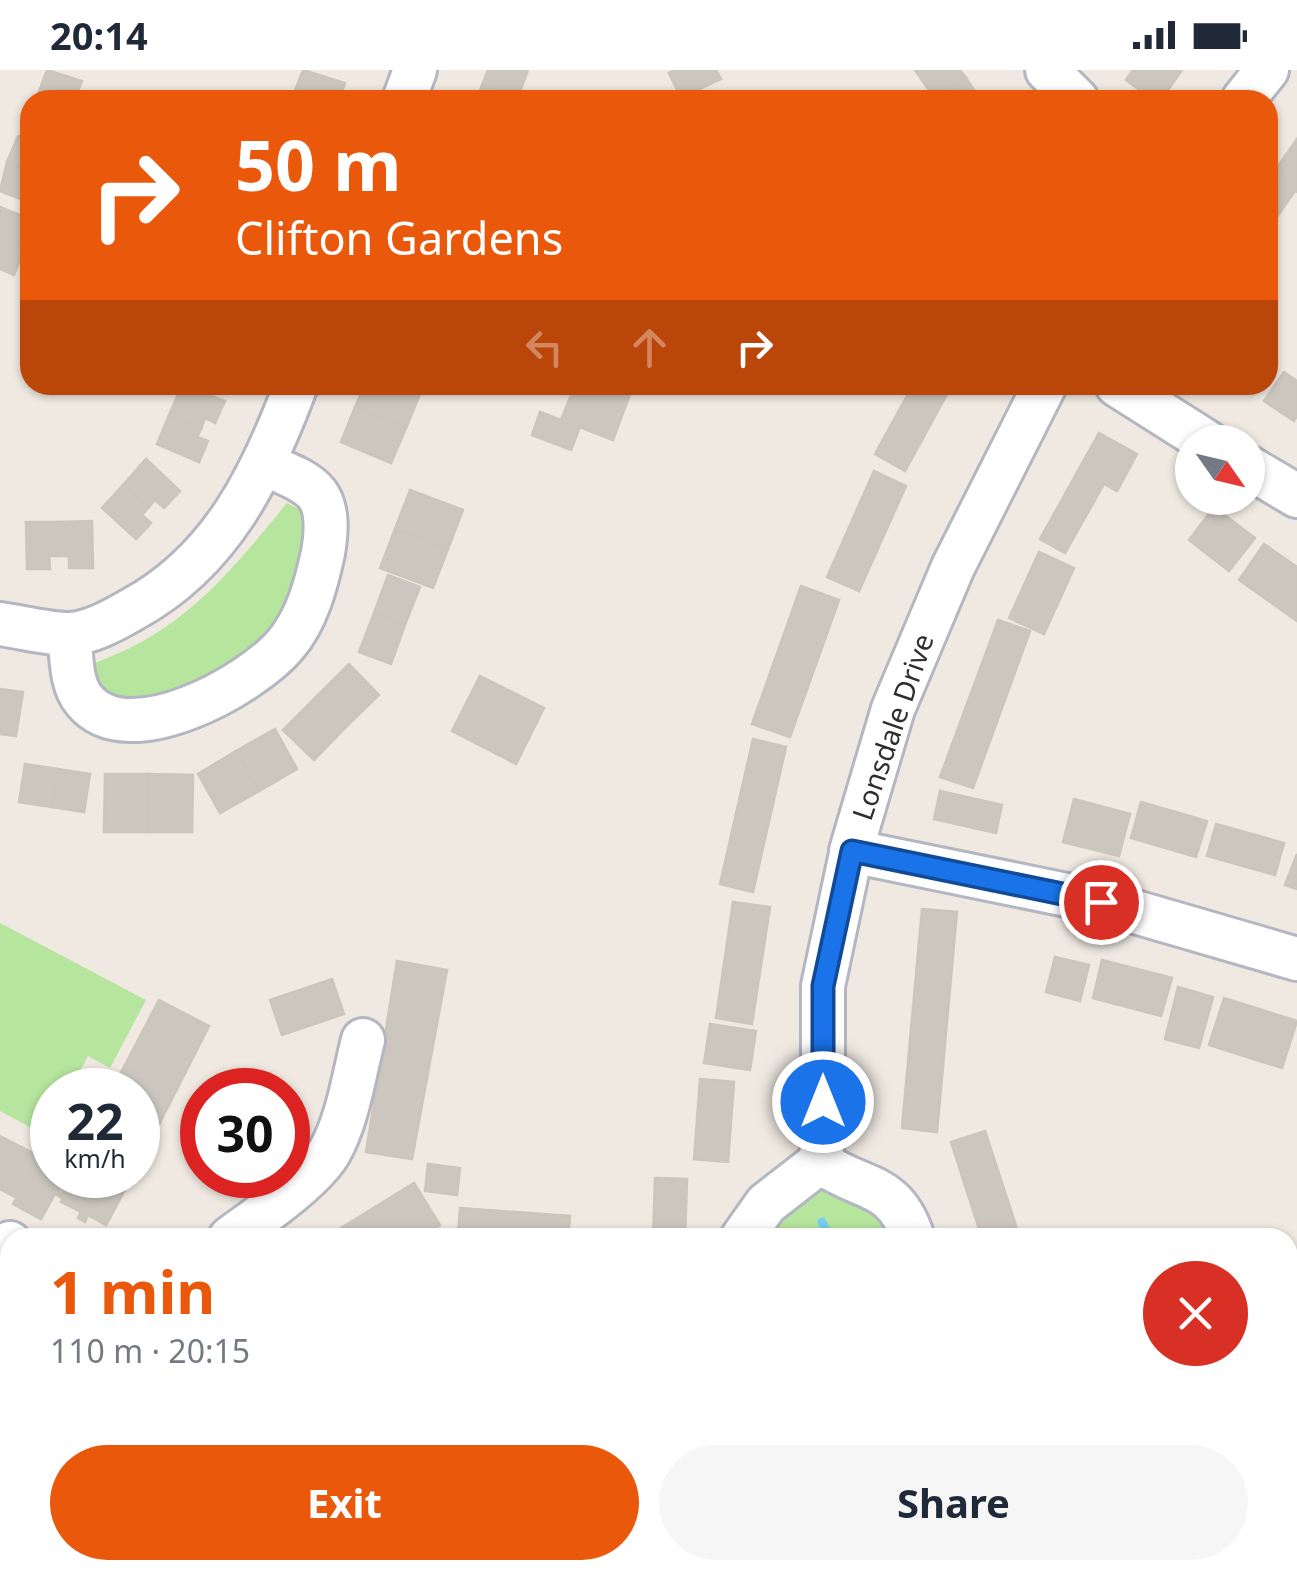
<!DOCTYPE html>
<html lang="en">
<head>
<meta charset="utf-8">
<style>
  body { margin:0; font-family:"Noto Sans",sans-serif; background:#f6f6f7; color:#1f2937; height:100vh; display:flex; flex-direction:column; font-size:38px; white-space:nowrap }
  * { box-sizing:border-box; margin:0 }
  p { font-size:32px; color:#747a83 }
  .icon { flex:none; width:55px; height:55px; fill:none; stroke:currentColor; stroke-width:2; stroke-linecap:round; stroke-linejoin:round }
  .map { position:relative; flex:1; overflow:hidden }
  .side { position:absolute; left:0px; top:1158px; width:1298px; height:352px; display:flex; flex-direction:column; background:#fff; border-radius:30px 30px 0 0; box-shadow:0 2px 8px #0004 }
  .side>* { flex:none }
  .banner { position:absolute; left:20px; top:20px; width:1258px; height:305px; border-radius:30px; box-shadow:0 2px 8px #0004; background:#ea580c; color:#fff; overflow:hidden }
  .needle { width:65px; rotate:124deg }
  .fabs { position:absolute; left:1175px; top:355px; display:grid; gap:20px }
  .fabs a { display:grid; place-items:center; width:90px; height:90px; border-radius:50%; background:#fff; box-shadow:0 2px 8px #0004; font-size:50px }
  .speed { position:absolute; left:30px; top:998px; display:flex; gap:20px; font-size:50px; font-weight:700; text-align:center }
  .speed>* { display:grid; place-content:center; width:130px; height:130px; border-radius:50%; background:#fff; box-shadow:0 2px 8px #0004; line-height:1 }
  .speed small { font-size:25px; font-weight:400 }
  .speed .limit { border:15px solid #d22; background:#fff; color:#111 }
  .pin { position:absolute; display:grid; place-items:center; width:85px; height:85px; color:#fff; margin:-42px; border:5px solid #fff; border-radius:50%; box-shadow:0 2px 10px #0007 }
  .me { position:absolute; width:110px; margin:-55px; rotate:0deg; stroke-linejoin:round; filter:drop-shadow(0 0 8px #0008) }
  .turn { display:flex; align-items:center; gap:35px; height:210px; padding:0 50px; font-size:45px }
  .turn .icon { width:130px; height:130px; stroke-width:2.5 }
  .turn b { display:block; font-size:70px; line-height:85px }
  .lanes { display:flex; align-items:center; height:95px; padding:0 50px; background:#0003; justify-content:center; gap:50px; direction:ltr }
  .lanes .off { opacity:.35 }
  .round { display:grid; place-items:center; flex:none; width:105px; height:105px; border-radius:52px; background:#f6f6f7 }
  .overview { display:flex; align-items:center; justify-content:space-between; height:170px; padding:0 50px }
  h1 { font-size:60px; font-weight:700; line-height:75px; color:#ea580c }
  .button { display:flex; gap:20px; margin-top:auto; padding:20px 50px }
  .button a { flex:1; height:115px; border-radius:60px; background:#ea580c; color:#fff; font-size:40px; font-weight:700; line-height:115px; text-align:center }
  .button a+a { background:#f6f6f7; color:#1f2937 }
  .status { display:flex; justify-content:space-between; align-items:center; height:70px; padding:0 50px; background:#fff; direction:ltr }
  .status svg { height:28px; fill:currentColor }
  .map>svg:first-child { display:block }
  .green { fill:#b6e59e }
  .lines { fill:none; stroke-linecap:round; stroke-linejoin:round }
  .stream { stroke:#75cff0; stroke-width:9 }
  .building { fill:#cbc7bf; stroke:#cbc5ba; stroke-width:2.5 }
  .minor-casing { stroke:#b4b7c1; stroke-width:48 }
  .minor { stroke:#fff; stroke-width:42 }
  .route-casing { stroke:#114b97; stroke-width:25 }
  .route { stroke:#1a73e8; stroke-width:18 }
  .labels { text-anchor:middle; stroke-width:8; stroke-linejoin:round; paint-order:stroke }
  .street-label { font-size:28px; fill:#2e2e2e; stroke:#fff }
</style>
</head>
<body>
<div class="status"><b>20:14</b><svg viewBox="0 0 49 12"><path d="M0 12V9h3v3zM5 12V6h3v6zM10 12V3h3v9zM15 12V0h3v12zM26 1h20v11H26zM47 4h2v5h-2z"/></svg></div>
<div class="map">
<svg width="1297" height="1508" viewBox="0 0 1297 1508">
  <rect width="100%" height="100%" fill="#efe9e1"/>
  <g class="green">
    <path d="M287,433L308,443L299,535L202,627L104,634L92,594C183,562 228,505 287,433Z"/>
    <polygon points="0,853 146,930 110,998 88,986 70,1020 52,1020 52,1069 0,1041"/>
    <polygon points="834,1117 873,1128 897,1168 761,1168 806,1121"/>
    <polygon points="839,1500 1006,1500 1009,1508 842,1508"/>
  </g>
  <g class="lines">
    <g class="stream">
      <polyline points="822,1152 829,1168"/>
      <polyline points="887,1500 888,1508"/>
    </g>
  </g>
  <g class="building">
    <polygon points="47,0 82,11 74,30 52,30 38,24"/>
    <polygon points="303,0 345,13 340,27 344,30 292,28"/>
    <polygon points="488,0 528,0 517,29 482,15"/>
    <polygon points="674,0 716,0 721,9 681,28 669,3"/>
    <polygon points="915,0 960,0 966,8 935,29"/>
    <polygon points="1133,0 1182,0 1161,30 1153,30 1126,10"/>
    <polygon points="966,8 981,30 936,30 935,29"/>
    <polygon points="482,15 517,29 516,30 477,30"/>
    <polygon points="18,66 30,70 30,101 7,92"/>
    <polygon points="1297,69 1297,122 1272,105"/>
    <polygon points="7,92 30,101 30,133 0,121"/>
    <polygon points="1268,102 1295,121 1274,151 1268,147"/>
    <polygon points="0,137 30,149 30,163 24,178 0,168"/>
    <polygon points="0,168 24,178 14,205 0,199"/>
    <polygon points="1284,302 1297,311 1297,346 1294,351 1264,331"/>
    <polygon points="182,315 225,331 215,353 205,348 201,359 169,345"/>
    <polygon points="365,315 398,315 420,324 406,358 355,337"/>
    <polygon points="575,315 633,316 613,370 580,357 571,380 532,365 540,342 561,350"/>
    <polygon points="913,315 952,315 905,401 875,384"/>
    <polygon points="355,337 406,358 391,393 341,372"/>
    <polygon points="169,345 201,359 197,367 208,371 199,392 157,374"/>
    <polygon points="1099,363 1137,384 1117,421 1104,414 1065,483 1040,469"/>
    <polygon points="146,389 180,421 164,438 155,430 148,438 123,415"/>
    <polygon points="874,401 906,416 859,521 827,507"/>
    <polygon points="123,415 148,438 142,445 151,453 136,469 102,438"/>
    <polygon points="410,420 463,440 448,479 395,459"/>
    <polygon points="1214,437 1255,468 1229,501 1189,470"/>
    <polygon points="92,451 93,498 69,498 69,486 58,486 58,452"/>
    <polygon points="26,452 58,452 58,486 49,486 50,499 27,499"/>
    <polygon points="395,459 448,479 433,518 380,498"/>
    <polygon points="1264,474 1297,497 1297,551 1239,510"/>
    <polygon points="1039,482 1074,498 1044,564 1009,548"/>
    <polygon points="388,505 420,517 405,555 374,543"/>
    <polygon points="801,516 839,530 790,667 752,654"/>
    <polygon points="374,543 405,555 391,594 359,582"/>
    <polygon points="998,550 1030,561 973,718 940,707"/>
    <polygon points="349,594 379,625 346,657 316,627"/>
    <polygon points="480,606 544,638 516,694 452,661"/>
    <polygon points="0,619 23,622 16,666 0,664"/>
    <polygon points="316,627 346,657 314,690 283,660"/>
    <polygon points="275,659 297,699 259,721 236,681"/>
    <polygon points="753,669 786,677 753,822 720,814"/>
    <polygon points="236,681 259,721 220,743 198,704"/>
    <polygon points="25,694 58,699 52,737 19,732"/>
    <polygon points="58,699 90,704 84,742 52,737"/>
    <polygon points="105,704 149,704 148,762 104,762"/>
    <polygon points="149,704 193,705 192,762 148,762"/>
    <polygon points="940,721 1002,735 996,763 934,749"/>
    <polygon points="1074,729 1130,744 1119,786 1063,772"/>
    <polygon points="1141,732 1207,751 1196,787 1131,768"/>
    <polygon points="1216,754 1284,773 1275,805 1207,786"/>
    <polygon points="1297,784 1297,819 1285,815"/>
    <polygon points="733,832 770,837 752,954 716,948"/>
    <polygon points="922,839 957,842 937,1062 902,1058"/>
    <polygon points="1055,887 1089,895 1080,931 1046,922"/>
    <polygon points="1102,890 1172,908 1161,946 1093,928"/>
    <polygon points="397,891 447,900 412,1089 366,1082"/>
    <polygon points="332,909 344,944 282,965 270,930"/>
    <polygon points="1178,917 1213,927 1199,978 1165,969"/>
    <polygon points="1224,928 1297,951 1282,998 1209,975"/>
    <polygon points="159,930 209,956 138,1096 138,1020 92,1020 100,1005 116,1012"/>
    <polygon points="710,954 756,961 750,1000 704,993"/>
    <polygon points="700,1009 734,1012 728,1092 694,1089"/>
    <polygon points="985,1061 1020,1168 982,1168 951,1072"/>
    <polygon points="0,1066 37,1085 48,1077 52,1080 52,1105 57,1105 55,1110 63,1114 58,1123 61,1124 71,1105 133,1105 106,1155 88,1145 85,1152 78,1148 81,1142 61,1132 63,1129 55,1124 41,1149 13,1134 17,1128 0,1119"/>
    <polygon points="428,1094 460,1098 457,1125 425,1121"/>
    <polygon points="242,1105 283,1105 264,1125"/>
    <polygon points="655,1108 687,1109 685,1168 653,1168"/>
    <polygon points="414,1113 440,1155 419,1168 325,1168"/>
    <polygon points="460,1138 570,1146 568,1168 458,1168"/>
    <polygon points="1297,1203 1297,1241 1288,1244 1288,1206"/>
    <polygon points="0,1295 10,1315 10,1412 7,1407 0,1410"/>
    <polygon points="1291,1459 1297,1459 1297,1508 1286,1508"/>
    <rect x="240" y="1500" width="53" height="8"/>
    <polygon points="723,1500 752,1500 755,1508 725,1508"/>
    <polygon points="1095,1500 1132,1500 1135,1508 1098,1508"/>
  </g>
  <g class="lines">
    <g class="minor-casing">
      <g id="minor">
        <polyline points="1047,0 1077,30"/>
        <polyline points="404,30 415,0"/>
        <polyline points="1243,30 1267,0"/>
        <polyline points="1117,315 1207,372"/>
        <polyline points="1248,397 1297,426"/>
        <path d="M0,554C22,557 47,564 69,564C91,563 114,550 133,539C221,491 262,406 296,315"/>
        <path d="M69,564C72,585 70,613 84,630C128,685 253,614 286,574C307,549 316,515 323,483C326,465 329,440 317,424C305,409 281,402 264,394"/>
        <polyline points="851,781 1101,832 1297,889"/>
        <path d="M820,1092C862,1122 894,1110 913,1168"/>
        <path d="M230,1168C257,1148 314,1110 330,1081C348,1049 354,1005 363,970"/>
        <polyline points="742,1168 766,1134 820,1092 823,1071 823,916 853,774 893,639 953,497 1045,315"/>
        <polyline points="0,1192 10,1173"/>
        <polyline points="0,1232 10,1241"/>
        <polyline points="1297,1335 1297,1372"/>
        <polyline points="347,1500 347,1508"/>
        <polyline points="821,1500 824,1508"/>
        <polyline points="1023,1500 1026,1508"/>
        <polyline points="0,1504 28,1508"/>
        <polyline points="136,1508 136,1500"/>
      </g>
    </g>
    <use href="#minor" class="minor"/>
  </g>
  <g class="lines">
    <g class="route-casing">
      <polyline id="route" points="823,1032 823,916 852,781 1101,832"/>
    </g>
    <use href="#route" class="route"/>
  </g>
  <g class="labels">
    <g class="street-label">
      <text transform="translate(893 657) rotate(-71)" y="10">Lonsdale Drive</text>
    </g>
  </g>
</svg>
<div class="fabs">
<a><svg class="needle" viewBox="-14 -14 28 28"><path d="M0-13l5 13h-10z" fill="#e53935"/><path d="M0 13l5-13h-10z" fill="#747a83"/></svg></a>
</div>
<div class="speed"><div>22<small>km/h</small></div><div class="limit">30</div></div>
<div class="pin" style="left:1101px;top:832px;background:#d93025"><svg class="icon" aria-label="arrive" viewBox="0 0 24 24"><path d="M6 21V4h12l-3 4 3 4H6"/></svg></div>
<svg class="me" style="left:823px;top:1032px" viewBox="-20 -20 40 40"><circle r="17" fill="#1a73e8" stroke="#fff" stroke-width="3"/><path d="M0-11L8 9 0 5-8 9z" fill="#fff"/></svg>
<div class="banner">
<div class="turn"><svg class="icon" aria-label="right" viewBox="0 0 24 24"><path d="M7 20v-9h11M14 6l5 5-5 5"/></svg><div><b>50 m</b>Clifton Gardens</div></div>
<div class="lanes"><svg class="icon off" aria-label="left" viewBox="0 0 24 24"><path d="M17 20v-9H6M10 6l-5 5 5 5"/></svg><svg class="icon off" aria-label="ahead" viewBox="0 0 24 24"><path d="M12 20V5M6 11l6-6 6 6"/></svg><svg class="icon" aria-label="right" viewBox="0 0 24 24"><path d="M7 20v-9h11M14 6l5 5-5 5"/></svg></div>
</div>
<section class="side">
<div class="overview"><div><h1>1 min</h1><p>110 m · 20:15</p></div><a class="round" style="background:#d93025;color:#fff"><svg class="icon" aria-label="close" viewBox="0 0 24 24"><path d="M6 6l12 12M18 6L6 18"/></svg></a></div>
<div class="button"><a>Exit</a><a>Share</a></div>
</section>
</div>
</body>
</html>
